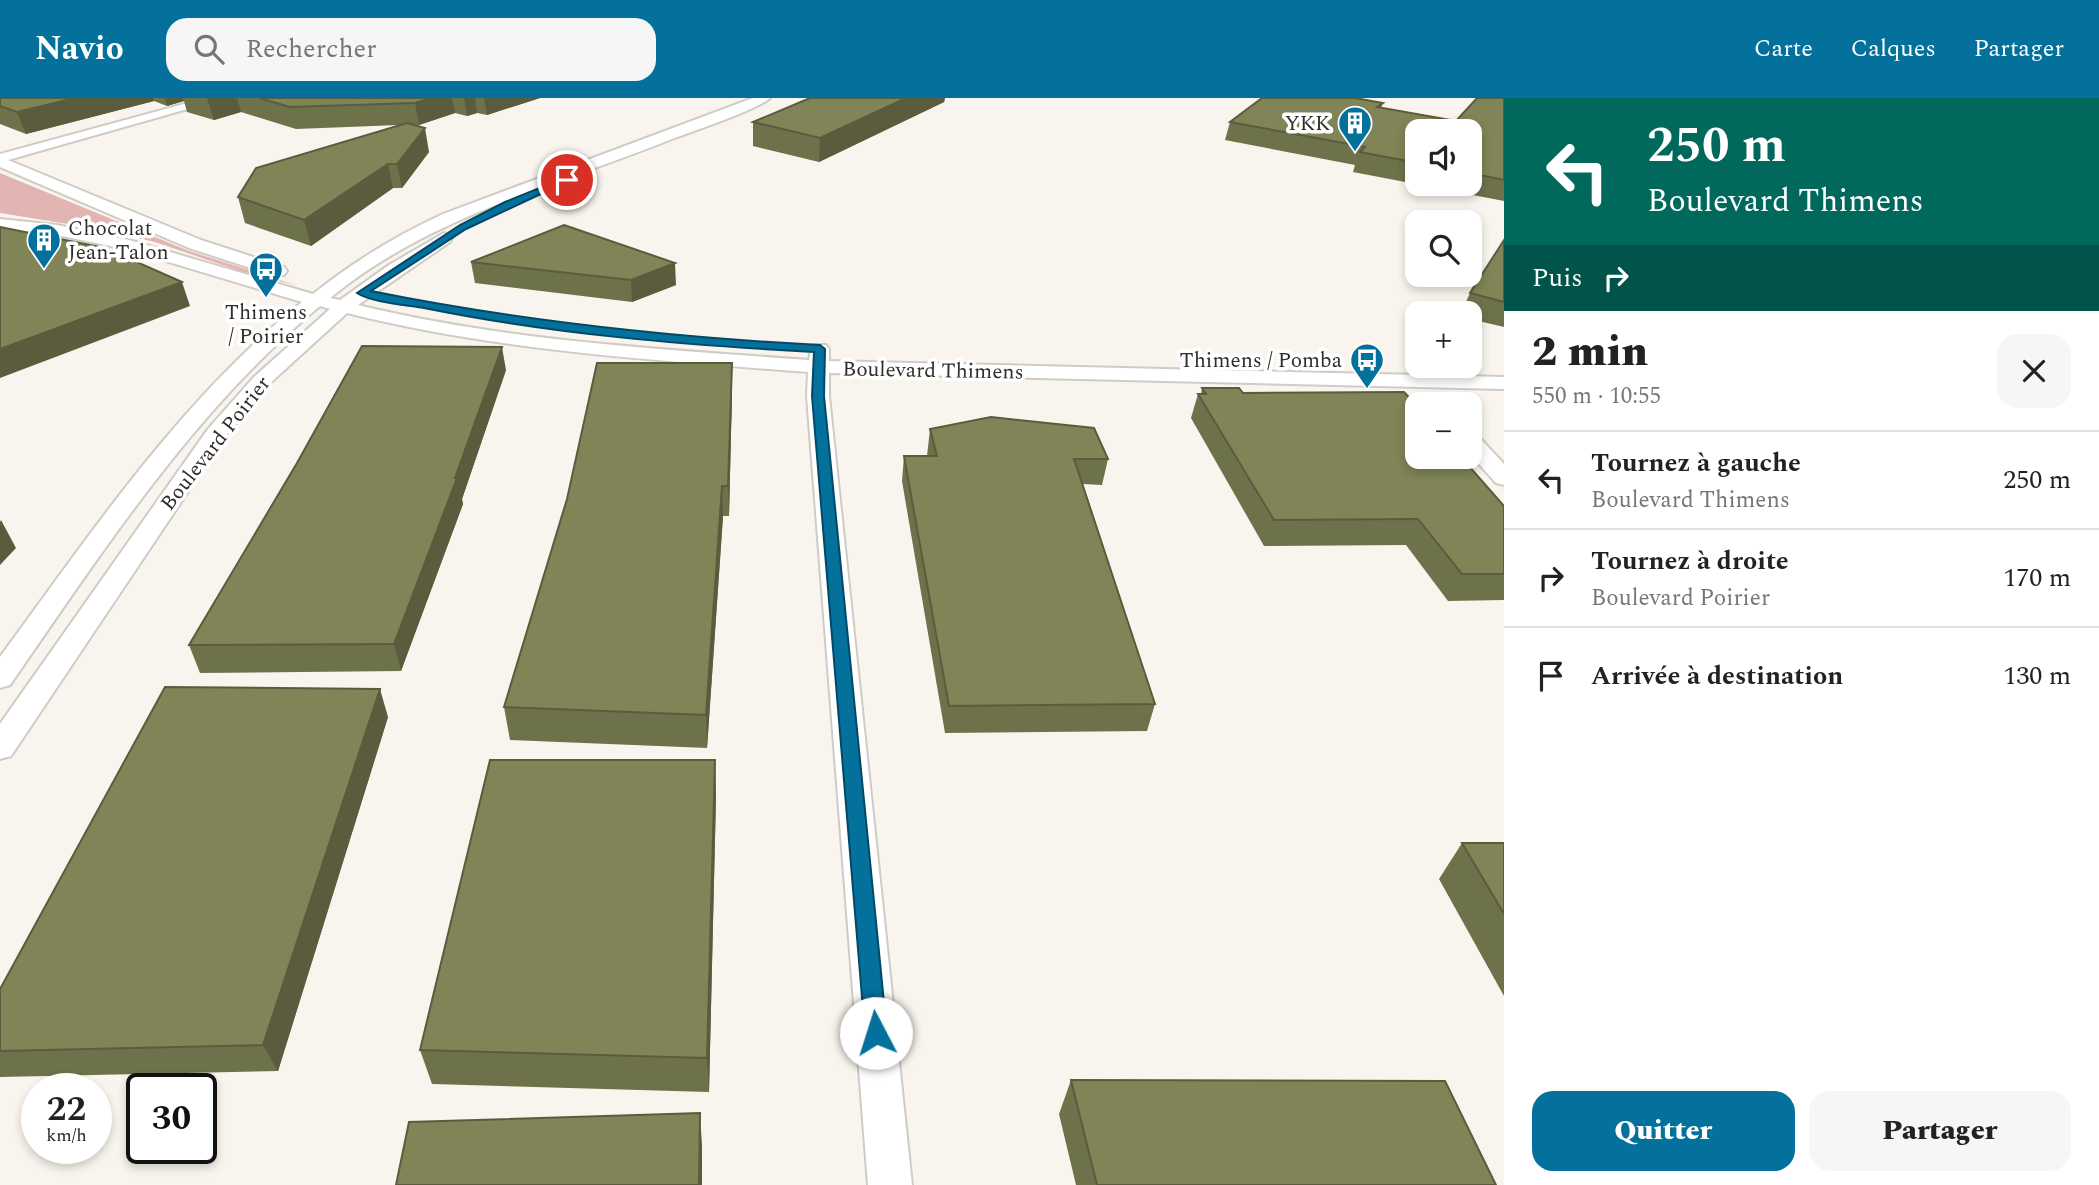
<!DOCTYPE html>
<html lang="fr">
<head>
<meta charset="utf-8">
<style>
  body { margin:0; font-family:Spectral,serif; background:#f6f6f6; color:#222; height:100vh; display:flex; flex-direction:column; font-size:26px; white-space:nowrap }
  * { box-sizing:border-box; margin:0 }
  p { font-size:23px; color:#767676 }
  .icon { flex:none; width:38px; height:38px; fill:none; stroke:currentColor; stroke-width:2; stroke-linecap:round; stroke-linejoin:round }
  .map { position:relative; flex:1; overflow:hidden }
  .details { display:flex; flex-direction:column; background:#fff; width:595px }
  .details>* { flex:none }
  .top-card { background:#00695c; color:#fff; overflow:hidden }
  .tools { position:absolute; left:1405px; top:21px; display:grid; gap:14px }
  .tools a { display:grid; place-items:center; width:77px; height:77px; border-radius:14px; background:#fff; box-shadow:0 4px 10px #0003; font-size:35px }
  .speed { position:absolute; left:21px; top:975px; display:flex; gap:14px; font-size:35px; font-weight:700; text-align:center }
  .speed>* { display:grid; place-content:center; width:91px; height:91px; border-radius:50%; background:#fff; box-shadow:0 4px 10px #0003; line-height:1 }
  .speed small { font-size:18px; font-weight:400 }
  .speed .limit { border:4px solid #111; border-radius:10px; background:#fff; color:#111 }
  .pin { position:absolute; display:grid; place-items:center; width:60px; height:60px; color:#fff; margin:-30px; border:4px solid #fff; border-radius:50%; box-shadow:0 2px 7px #0007 }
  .me { position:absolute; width:77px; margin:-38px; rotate:355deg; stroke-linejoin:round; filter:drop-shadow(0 0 5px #0008) }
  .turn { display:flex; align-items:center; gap:24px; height:147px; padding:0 28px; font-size:32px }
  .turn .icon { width:91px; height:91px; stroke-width:2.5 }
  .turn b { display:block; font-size:49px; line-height:60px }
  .then { display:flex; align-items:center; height:66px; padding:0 28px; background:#0003; gap:14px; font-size:26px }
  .round { display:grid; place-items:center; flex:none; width:74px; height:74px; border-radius:21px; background:#f6f6f6 }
  .head { display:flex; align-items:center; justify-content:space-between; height:119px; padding:0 28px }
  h1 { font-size:42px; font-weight:800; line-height:52px }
  .button { display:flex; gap:14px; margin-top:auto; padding:14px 28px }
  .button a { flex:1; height:80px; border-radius:21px; background:#04719d; color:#fff; font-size:28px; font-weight:800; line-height:80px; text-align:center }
  .button a+a { background:#f6f6f6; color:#222 }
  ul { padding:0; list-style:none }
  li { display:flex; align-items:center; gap:21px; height:98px; padding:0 28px; border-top:2px solid #e0e0e0 }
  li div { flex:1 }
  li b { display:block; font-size:26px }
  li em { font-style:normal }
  header { display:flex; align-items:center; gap:42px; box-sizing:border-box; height:98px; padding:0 35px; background:#04719d; color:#fff }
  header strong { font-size:33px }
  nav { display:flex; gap:38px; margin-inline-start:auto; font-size:24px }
  .search { width:490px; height:63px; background:#f6f6f6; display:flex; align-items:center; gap:18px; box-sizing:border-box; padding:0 24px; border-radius:21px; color:#767676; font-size:26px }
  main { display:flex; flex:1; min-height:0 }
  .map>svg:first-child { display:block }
  .green { fill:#e2b5b3 }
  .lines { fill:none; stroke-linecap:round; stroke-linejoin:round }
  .minor-casing { stroke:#cfccc5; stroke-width:4 }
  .minor { fill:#fff; fill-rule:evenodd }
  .wall { fill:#6e724b; fill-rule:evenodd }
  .shaded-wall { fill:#5a5c3d }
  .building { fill:#808457; stroke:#5a5c3d; stroke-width:2 }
  .route { fill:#04719d; stroke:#034966; stroke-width:2 }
  .labels { text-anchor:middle; stroke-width:7; stroke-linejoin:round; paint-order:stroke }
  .far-poi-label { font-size:21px; fill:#2f2d2b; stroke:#fff; text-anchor:end }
  .far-street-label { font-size:21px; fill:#2f2d2b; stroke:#fff }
</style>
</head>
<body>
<header>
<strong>Navio</strong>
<div class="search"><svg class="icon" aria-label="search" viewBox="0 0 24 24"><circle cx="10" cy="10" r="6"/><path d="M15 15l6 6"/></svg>Rechercher</div>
<nav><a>Carte</a><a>Calques</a><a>Partager</a></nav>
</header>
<main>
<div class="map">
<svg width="1504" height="1087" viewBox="0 0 1504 1087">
  <rect width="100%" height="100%" fill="#f9f5ee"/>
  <polygon class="green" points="0,75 189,153 299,188 240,173 155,144 99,131 0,115"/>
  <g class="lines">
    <g class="minor-casing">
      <g id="minor">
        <polygon points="206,0 226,0 8,62 201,142 284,169 287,173 284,177 272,177 189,150 0,69 0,56"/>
        <path d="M753,0H770C757,12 693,33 672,41C555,88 430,118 330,200L340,202L389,167L444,135L452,140L450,144L358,207C506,243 658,251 809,262L812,247H826L829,251V263L1504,279V291L829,275V298L912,1087H868L807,298L808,274C653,262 499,253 347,215L268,287L224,340L11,658L0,661V626L208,331L254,279L330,211L320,208C193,313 103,453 10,587L0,590V559C92,434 180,302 302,204L125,151L57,137L0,131V121L57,127L129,142L313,196C353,164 397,137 443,116Z"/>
        <polygon points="1470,336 1478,338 1504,366 1504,387 1496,385 1470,356"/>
      </g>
    </g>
    <use href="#minor" class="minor"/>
  </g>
  <g class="wall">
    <polygon points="0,0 540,0 487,17 477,15 467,18 455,15 419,27 413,27 429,54 402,90 393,90 311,148 245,125 238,99 399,27 296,31 241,14 214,22 187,14 184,3 167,8 154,3 26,36 0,26"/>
    <polygon points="810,0 945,0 944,4 819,64 753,48 753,24"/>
    <path d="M1504,0V103L1353,74L1355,67L1225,42L1230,24L1383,5L1381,10L1456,23ZM1418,33H1470V86H1418Z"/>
    <polygon points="1504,142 1504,229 1470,221 1470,215 1461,215 1470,195"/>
    <polygon points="471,164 676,187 632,204 475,185"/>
    <polygon points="732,265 732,294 729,418 723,418 707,650 510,642 504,609"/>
    <polygon points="506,272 462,401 463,406 401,573 200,575 189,547"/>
    <polygon points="1202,290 1243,295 1504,408 1504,502 1448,503 1406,447 1264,448 1191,320 1198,296 1201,296"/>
    <polygon points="930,331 1108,361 1102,387 1083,386 1155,606 1147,633 945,635 902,383 904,358 927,358"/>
    <polygon points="388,619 278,973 0,979 0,891"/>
    <polygon points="715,662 716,698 709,994 432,986 420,952"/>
    <polygon points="1462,745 1504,745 1504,898 1439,781"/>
    <polygon points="1071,982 1496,1087 1076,1087 1059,1016"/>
  </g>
  <g class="shaded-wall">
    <polygon points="75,0 153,0 154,3 26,36 17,14"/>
    <polygon points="165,0 183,0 184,3 167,8"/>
    <polygon points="207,0 237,0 241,14 214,22"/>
    <polygon points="431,0 452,0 455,15 419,27 415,5"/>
    <polygon points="464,0 475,0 477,15 467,18"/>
    <polygon points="484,0 540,0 487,17"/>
    <polygon points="906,0 945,0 944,4 819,64 820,40"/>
    <polygon points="425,30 429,54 402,90 397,66"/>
    <polygon points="388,66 393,90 311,148 304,122"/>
    <polygon points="675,165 676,187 632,204 631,182"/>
    <polygon points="182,184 190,208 0,280 0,251"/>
    <polygon points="502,249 506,272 462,401 463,406 401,573 394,546"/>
    <polygon points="732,265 732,294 729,418 728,388"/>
    <polygon points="722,388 723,418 707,650 706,617"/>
    <polygon points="1,422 16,450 0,467 0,424"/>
    <polygon points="380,591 388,619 278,973 263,947"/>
    <polygon points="715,662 716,698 709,994 707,960"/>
    <polygon points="700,1015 702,1048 702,1087 699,1087"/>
  </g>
  <g class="building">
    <polygon points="0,0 75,0 17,14 0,8"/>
    <polygon points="259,0 431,0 415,5 290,9"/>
    <polygon points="810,0 906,0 820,40 753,24"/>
    <polygon points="1262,0 1355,0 1383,5 1377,9 1456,23 1477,0 1504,0 1504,82 1470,75 1470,33 1418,33 1418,65 1360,54 1365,49 1230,24"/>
    <polygon points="407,25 425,30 397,66 388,66 304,122 238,99 256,70"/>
    <polygon points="564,127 675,165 631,182 471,164"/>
    <polygon points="0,129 105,150 182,184 0,251"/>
    <polygon points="1504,142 1504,204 1470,195"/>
    <polygon points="362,248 502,249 455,380 457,380 394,546 189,547 297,365"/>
    <polygon points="597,265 732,265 728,388 722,388 706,617 504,609 567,401"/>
    <polygon points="1202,290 1239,290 1243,295 1404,294 1418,309 1418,359 1461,359 1504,408 1504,476 1462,476 1418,421 1274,422 1198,296 1206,296"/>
    <polygon points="991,319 1094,330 1108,361 1074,361 1155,606 949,608 904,358 937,358 930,331"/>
    <polygon points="165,589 380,591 263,947 0,953 0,891"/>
    <polygon points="490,662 715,662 707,960 420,952"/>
    <polygon points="1462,745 1504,745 1504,816"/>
    <polygon points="1071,982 1445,983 1496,1087 1097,1087"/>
    <polygon points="700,1015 699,1087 396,1087 409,1024"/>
  </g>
  <path class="route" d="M564,80L571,82L466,131L371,193C520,223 668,239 820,247L825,251L824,298L887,935L884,942L876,945L868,942L865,935L812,298L814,254C683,247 552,236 424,210C406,207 370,204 357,195L460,127L505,104Z"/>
  <defs>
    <g id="building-pin" transform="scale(1.75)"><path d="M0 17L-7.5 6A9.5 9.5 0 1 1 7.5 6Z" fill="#04719d" stroke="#fff"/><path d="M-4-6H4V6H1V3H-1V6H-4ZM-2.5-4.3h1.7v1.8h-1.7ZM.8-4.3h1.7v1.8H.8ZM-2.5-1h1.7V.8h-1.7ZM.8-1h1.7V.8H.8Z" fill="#fff"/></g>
    <g id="bus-pin" transform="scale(1.75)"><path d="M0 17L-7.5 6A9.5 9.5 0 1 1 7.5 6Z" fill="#04719d" stroke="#fff"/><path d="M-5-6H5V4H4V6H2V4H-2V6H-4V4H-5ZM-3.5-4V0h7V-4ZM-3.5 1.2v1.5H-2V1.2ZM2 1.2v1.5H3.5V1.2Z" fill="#fff"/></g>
  </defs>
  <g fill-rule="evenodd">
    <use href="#building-pin" x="1355" y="25"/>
    <use href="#building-pin" x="44" y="142"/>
    <use href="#bus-pin" x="266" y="171"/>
    <use href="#bus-pin" x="1367" y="262"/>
  </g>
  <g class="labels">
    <g class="far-poi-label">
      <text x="1330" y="32">YKK</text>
      <text x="68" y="137" text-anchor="start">Chocolat<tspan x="68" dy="24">Jean-Talon</tspan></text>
      <text x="266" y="221" text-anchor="middle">Thimens<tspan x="266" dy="24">/ Poirier</tspan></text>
      <text x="1342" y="269">Thimens / Pomba</text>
    </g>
    <g class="far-street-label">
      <text transform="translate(933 272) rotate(1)" y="7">Boulevard Thimens</text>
      <text transform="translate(215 345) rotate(-52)" y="7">Boulevard Poirier</text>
    </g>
  </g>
</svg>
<div class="tools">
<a><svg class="icon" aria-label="sound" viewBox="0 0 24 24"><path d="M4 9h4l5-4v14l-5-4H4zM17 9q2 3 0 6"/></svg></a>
<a><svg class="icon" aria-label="search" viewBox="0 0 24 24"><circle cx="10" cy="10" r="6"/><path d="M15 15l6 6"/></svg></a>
<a>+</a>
<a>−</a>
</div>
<div class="speed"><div>22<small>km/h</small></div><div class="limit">30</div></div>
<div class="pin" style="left:567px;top:82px;background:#d93025"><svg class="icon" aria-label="arrive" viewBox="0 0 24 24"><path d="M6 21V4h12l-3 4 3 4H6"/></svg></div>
<svg class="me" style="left:876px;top:935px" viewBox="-20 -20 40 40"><circle r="19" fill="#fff"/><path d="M0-13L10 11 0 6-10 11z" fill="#04719d"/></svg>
</div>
<section class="details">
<div class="top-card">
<div class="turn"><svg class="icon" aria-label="left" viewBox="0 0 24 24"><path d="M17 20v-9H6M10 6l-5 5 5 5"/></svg><div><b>250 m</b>Boulevard Thimens</div></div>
<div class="then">Puis<svg class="icon" aria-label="right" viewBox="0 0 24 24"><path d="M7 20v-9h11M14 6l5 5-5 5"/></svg></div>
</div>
<div class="head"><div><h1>2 min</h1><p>550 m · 10:55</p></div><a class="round"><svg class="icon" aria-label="close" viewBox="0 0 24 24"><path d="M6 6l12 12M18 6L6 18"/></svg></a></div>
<ul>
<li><svg class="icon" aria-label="left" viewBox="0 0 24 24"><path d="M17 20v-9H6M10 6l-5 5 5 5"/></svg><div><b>Tournez à gauche</b><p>Boulevard Thimens</p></div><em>250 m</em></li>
<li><svg class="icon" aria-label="right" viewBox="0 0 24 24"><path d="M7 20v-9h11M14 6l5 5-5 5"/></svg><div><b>Tournez à droite</b><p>Boulevard Poirier</p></div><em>170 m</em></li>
<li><svg class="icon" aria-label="arrive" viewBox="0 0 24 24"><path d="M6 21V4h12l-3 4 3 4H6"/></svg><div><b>Arrivée à destination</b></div><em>130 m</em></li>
</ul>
<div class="button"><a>Quitter</a><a>Partager</a></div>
</section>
</main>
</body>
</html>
